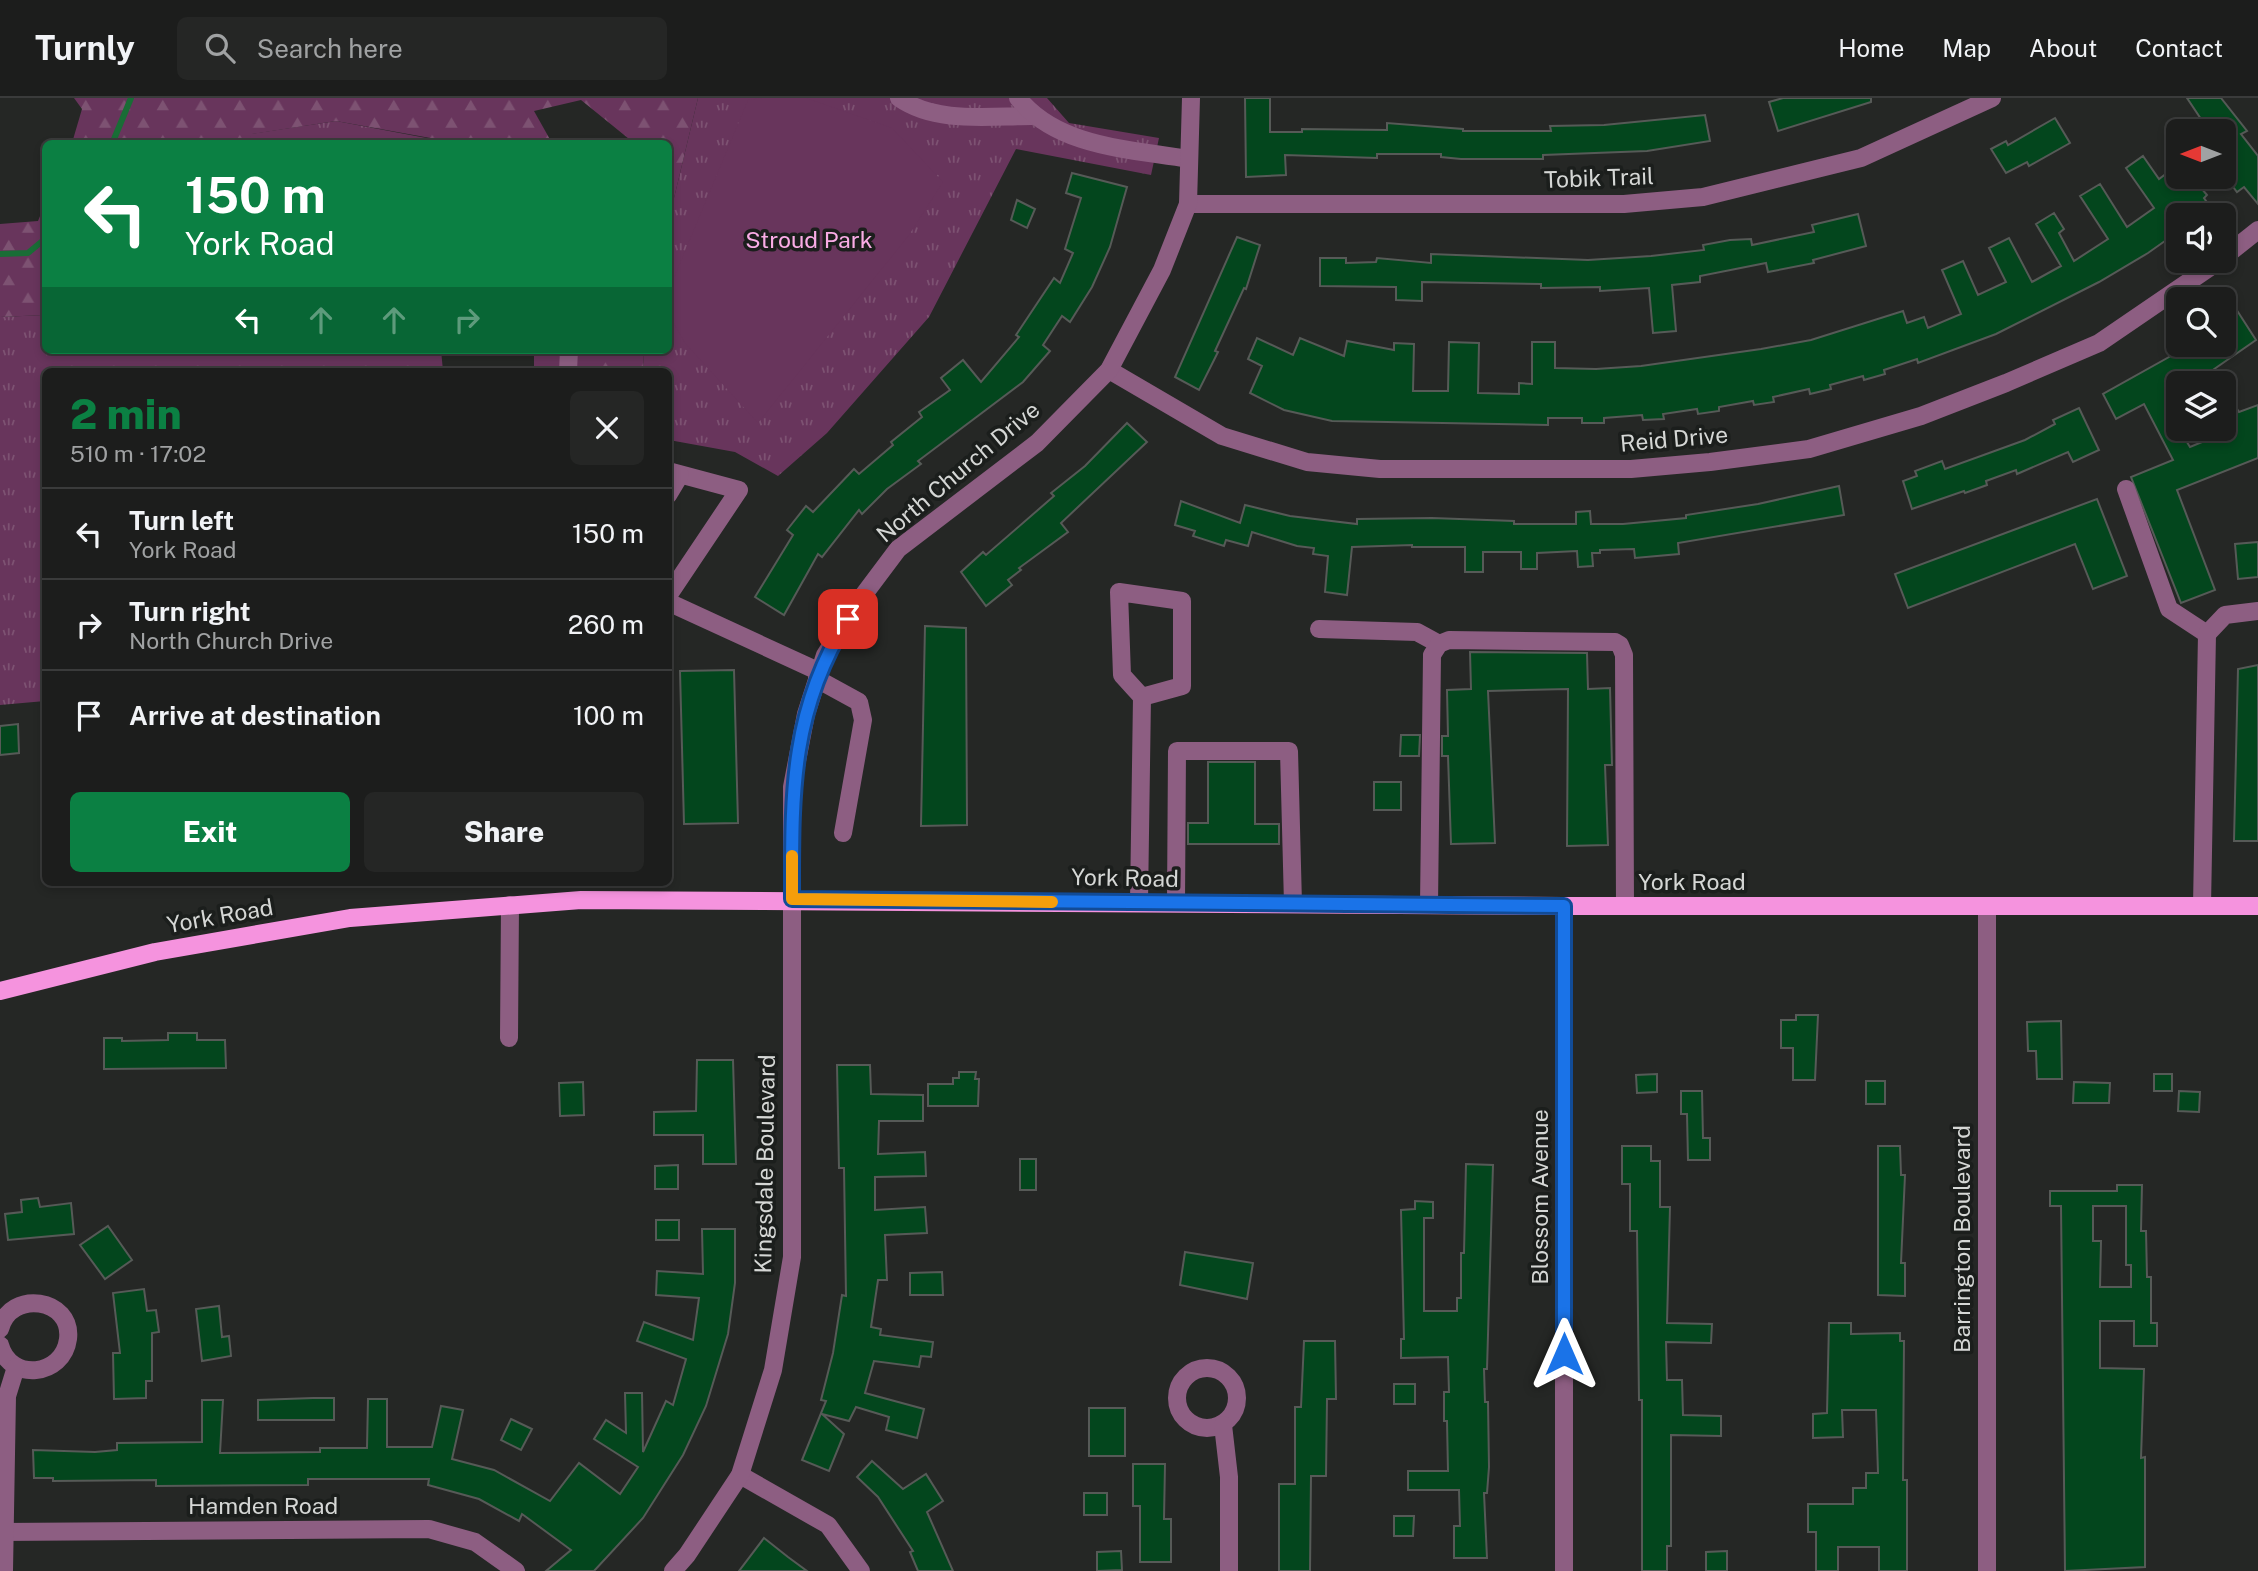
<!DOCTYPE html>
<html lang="en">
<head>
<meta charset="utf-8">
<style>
  body { margin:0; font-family:"Public Sans",sans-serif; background:#252625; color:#f1f3f6; height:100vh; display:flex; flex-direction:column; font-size:26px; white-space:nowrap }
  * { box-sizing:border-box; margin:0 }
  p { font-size:23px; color:#a0a2a3 }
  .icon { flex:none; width:38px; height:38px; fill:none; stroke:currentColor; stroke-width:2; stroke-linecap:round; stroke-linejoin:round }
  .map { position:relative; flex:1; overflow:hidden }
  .panel { position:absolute; left:42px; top:270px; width:630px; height:518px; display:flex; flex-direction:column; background:#1c1d1c; border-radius:10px; box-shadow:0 4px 10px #0003,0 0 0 2px #3a3b3b }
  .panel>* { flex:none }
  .banner { position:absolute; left:42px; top:42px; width:630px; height:214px; border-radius:10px; box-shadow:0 4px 10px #0003,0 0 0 2px #3a3b3b; background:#0b8043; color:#fff; overflow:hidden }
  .needle { width:46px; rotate:270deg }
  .tools { position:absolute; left:2166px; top:21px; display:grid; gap:14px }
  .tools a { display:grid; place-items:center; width:70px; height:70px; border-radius:10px; background:#1c1d1c; box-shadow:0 4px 10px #0003,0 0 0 2px #3a3b3b; font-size:35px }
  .pin { position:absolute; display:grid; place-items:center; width:60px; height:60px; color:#fff; margin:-30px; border-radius:14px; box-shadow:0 4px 10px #0006 }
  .me { position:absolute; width:77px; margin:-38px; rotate:0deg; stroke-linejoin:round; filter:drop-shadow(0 0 5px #0008) }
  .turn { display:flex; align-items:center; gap:24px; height:147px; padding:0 28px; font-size:32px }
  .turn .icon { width:91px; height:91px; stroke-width:2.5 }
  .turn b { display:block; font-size:49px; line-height:60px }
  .lanes { display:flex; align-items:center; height:66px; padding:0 28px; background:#0003; justify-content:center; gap:35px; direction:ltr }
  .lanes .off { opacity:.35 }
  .round { display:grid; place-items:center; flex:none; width:74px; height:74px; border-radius:10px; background:#252625 }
  .headline { display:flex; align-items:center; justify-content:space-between; height:119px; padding:0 28px }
  h1 { font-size:42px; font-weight:800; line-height:52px; color:#0b8043 }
  .primary-button { display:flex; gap:14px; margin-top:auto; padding:14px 28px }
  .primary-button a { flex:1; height:80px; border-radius:10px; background:#0b8043; color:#fff; font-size:28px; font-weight:800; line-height:80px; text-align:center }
  .primary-button a+a { background:#252625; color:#f1f3f6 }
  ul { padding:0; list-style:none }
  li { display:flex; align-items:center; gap:21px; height:91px; padding:0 28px; border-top:2px solid #3a3b3b }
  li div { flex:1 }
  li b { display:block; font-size:26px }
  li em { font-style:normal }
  header { display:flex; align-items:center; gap:42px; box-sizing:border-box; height:98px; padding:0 35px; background:#1c1d1c; border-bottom:2px solid #3a3b3b }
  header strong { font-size:33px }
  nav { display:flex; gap:38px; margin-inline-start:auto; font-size:24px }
  .search { width:490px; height:63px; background:#252625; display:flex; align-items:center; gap:18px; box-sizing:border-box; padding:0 24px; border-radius:10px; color:#a0a2a3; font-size:26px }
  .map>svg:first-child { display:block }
  .grass { fill:url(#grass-tufts) }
  .forest { fill:url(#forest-firs) }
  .garden { fill:#68355c }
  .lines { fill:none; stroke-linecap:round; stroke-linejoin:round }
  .stream { stroke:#196d36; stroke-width:6 }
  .building { fill:#03461d; stroke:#565a57; stroke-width:2; fill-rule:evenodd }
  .minor { stroke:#8d5e82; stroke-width:18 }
  .major { stroke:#f593de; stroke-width:18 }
  .route-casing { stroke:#114b97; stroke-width:18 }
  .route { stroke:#1a73e8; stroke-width:12 }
  .slow { stroke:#f59e0b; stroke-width:12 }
  .labels { text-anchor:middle; stroke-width:7; stroke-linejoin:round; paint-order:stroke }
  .street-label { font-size:23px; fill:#d5d7d5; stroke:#1b1e1c }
  .park-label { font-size:23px; fill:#faace6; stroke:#1b1e1c }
</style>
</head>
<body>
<header>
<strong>Turnly</strong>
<div class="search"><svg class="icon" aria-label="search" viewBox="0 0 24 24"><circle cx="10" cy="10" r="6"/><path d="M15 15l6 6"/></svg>Search here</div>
<nav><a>Home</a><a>Map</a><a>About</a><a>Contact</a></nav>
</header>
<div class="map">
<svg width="2258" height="1473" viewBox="0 0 2258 1473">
  <defs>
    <pattern id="grass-tufts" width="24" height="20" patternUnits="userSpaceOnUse" patternTransform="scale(1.75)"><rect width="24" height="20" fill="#68355c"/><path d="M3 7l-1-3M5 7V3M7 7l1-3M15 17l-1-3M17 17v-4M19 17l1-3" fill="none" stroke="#7d5272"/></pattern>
    <pattern id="forest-firs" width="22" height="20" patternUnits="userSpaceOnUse" patternTransform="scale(1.75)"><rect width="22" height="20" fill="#68355c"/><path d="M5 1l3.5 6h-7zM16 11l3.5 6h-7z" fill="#7d5272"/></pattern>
  </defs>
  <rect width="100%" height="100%" fill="#252725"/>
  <g class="grass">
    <polygon points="698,0 1047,0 1069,25 1159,40 1151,77 1016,51 929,219 827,335 778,378 735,354 669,342 668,273 643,273 644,252 668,252 669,121"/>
    <polygon points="336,23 453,45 452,46 248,46 251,36"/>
    <polygon points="45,217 46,252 441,252 443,273 46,273 45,603 0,607 0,219"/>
  </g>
  <g class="forest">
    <polygon points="74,0 698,0 669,121 668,46 634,45 581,2 534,13 552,45 458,45 336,23 252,36 248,45 72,45 82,11"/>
    <polygon points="45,106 45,217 0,219 0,126 38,123"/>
    <polygon points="534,252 644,252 643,273 534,273"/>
  </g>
  <polygon class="garden" points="762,0 806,0 892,30 943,84 909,137 758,325 685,245 669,217 668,194 748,2"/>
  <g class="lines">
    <g class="stream">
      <polyline points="112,46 131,0"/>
      <polyline points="0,156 28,155 46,140"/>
    </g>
  </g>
  <g class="building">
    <polygon points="1245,0 1270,0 1270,34 1302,34 1302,31 1387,32 1387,25 1463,31 1463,33 1551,33 1550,28 1604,27 1705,17 1710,43 1647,53 1543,57 1543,61 1461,61 1441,59 1441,56 1377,56 1377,60 1285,57 1286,77 1246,79"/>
    <polygon points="1783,0 1871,0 1871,4 1778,33 1769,4"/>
    <polygon points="2187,0 2221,0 2247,33 2241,36 2258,58 2258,106 2244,89 2237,94 2224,77 2224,33 2209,33"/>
    <polygon points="2055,20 2070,45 2029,68 2027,64 2006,75 1991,51 2006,43 2008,47"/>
    <polygon points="2143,58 2159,81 2179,66 2179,79 2192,79 2207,97 2204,100 2216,117 2179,117 2179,133 2148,155 2099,184 1996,236 1918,265 1917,261 1884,272 1885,276 1864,282 1863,278 1830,287 1831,291 1810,296 1809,291 1773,299 1774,304 1754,307 1753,303 1719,309 1719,313 1698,316 1697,311 1663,316 1664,321 1643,322 1642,317 1604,320 1604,325 1582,325 1582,320 1548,320 1548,327 1332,323 1284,312 1250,295 1262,268 1248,261 1257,240 1293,257 1300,240 1344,258 1347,243 1394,252 1394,245 1414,246 1413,293 1448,293 1449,244 1479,245 1478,295 1519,296 1519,285 1532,286 1532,244 1555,244 1555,270 1596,271 1641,268 1761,251 1811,242 1903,213 1907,225 1924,219 1928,230 1961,216 1942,172 1963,163 1978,197 2006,184 1989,150 2009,140 2032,184 2061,168 2036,126 2054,115 2064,131 2059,135 2074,163 2108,141 2080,98 2100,86 2127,129 2154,110 2126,70"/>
    <polygon points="1072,75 1127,89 1110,149 1092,189 1070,224 1062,218 1043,247 1050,253 1023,284 918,363 921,366 887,391 862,416 859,412 822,459 818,456 784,517 755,499 793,437 787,432 806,408 813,414 854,371 859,376 893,347 891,344 922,319 919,314 950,292 941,280 963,262 981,284 1019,239 1016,237 1054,180 1060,185 1073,155 1065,151 1081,100 1066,95"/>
    <polygon points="1017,102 1035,111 1027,130 1011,122"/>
    <polygon points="1858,116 1866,148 1813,162 1814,165 1768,174 1766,165 1700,178 1700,184 1672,187 1676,233 1653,235 1649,190 1600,193 1600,189 1541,190 1541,186 1422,184 1422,203 1396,202 1396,189 1320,188 1320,160 1346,160 1346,165 1376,164 1377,160 1431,165 1431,156 1588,162 1651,158 1704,152 1703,147 1730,142 1751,141 1752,147 1814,134 1812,127"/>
    <polygon points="1237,139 1260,147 1246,191 1244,190 1215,253 1218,254 1199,292 1175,279"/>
    <polygon points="2238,214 2256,242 2194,285 2179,285 2179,331 2190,349 2224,335 2224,290 2239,314 2258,307 2258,360 2177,392 2215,492 2181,505 2131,379 2173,362 2144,306 2116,321 2103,296 2187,249 2191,255 2203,247 2224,247 2224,223"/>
    <polygon points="2079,310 2099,352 2073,364 2068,354 2017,376 2016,372 1986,383 1987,387 1965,395 1964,393 1912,411 1903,383 1917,378 1915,373 1942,363 1945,371 2025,342 2055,326 2053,322"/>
    <polygon points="1127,325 1147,344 1061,425 1068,434 1019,470 1021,472 1008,482 1012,487 986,508 961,474 983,454 986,457 1054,398 1051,395 1085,368"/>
    <polygon points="1839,388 1844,417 1678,445 1679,456 1635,460 1634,451 1600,452 1600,455 1592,455 1593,468 1578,469 1577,453 1537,455 1537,471 1521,471 1521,454 1483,454 1483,474 1465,474 1465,449 1412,449 1412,447 1352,449 1347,497 1325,494 1328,458 1313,456 1314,450 1297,448 1252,434 1248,448 1226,442 1224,448 1193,438 1195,433 1175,427 1181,403 1240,425 1245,407 1290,418 1357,426 1357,421 1432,420 1514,423 1514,426 1576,426 1576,414 1590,413 1591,426 1623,426 1686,420 1686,417 1758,406"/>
    <polygon points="2097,401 2127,478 2093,491 2075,446 1908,510 1895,476"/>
    <polygon points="2258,444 2258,479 2238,481 2235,446"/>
    <polygon points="925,528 966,530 967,727 921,728"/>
    <polygon points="1470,554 1587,555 1588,591 1610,590 1612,667 1605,667 1608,747 1567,748 1568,591 1488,593 1495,745 1451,746 1448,658 1442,658 1442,638 1448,638 1447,592 1471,591"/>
    <polygon points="2258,567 2258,743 2234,743 2238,571"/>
    <polygon points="734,572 738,725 684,726 680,573"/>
    <polygon points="18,626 19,655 0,657 0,628"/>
    <polygon points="1401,637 1420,637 1419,658 1400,658"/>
    <polygon points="1208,664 1255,664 1255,726 1279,726 1279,746 1188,746 1188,725 1208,725"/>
    <rect x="1374" y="684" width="27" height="28"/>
    <polygon points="1796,917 1818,917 1815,982 1793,982 1793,950 1781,950 1781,922 1796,922"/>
    <polygon points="2061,923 2062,981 2037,981 2036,953 2028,953 2027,924"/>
    <polygon points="168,935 197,935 197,942 225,942 226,970 104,971 104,940 122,940 122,943 168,942"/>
    <polygon points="697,962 733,962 736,1066 703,1066 703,1037 654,1037 654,1014 696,1013"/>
    <polygon points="837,967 870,967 871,996 923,997 923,1023 879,1023 878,1056 925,1054 926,1078 875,1079 875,1112 925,1109 927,1135 885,1137 887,1182 878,1182 871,1229 881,1231 880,1237 933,1244 931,1259 921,1258 919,1269 874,1263 865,1295 924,1311 917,1340 886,1332 889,1319 856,1309 849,1323 822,1316 844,1336 829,1373 802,1362 826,1303 821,1302 833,1255 842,1197 846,1198 844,1070 839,1070"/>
    <polygon points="959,974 976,974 975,981 979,981 978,1008 928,1008 928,986 953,986 953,980 959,980"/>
    <polygon points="1657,976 1657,994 1637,995 1636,977"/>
    <rect x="2154" y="976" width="18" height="17"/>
    <rect x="1866" y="983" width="19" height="23"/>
    <polygon points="583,984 584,1017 560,1018 559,985"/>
    <polygon points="2074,984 2110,985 2109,1005 2073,1005"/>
    <polygon points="1681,993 1702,993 1703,1040 1710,1040 1710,1062 1688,1062 1687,1016 1681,1016"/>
    <polygon points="2179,993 2200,994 2199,1014 2178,1013"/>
    <polygon points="1622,1048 1651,1048 1651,1063 1660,1063 1660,1109 1670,1109 1667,1225 1712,1226 1711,1245 1666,1244 1667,1282 1682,1282 1683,1317 1721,1318 1721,1338 1671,1337 1671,1448 1667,1448 1667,1473 1642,1473 1642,1302 1639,1302 1637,1133 1630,1133 1630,1086 1622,1086"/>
    <polygon points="1878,1048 1900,1048 1901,1077 1905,1077 1901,1165 1905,1165 1905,1198 1878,1197"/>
    <rect x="1020" y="1061" width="16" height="31"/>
    <polygon points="1466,1066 1493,1067 1487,1271 1484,1271 1485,1304 1488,1304 1489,1369 1487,1395 1484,1395 1487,1460 1454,1460 1454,1428 1460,1428 1459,1392 1408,1392 1408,1373 1448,1373 1447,1323 1444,1323 1444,1294 1449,1294 1448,1259 1401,1260 1401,1241 1404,1241 1401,1112 1415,1111 1415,1103 1433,1104 1433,1120 1424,1120 1424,1213 1457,1213 1457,1200 1461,1200 1461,1155 1464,1155"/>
    <polygon points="678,1067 678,1091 655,1091 655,1068"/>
    <path d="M2117,1087H2142L2141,1133H2146L2147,1179H2151V1225H2157V1248H2134V1223H2100V1270L2144,1271L2141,1360L2145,1359V1469L2065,1473L2061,1108H2050V1093H2117ZM2093,1108H2126V1167H2131V1189H2100L2101,1143H2093Z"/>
    <polygon points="38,1100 40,1109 71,1105 74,1136 8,1142 5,1116 22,1114 21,1102"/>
    <rect x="656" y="1122" width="23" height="20"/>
    <polygon points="108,1128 132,1162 105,1181 80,1147"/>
    <polygon points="702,1131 735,1131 735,1185 728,1236 706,1308 683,1357 643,1420 594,1473 546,1473 571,1452 522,1416 519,1423 479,1401 428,1387 429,1381 308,1381 308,1387 156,1388 156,1382 53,1383 53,1380 34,1380 33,1352 95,1354 117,1352 117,1345 202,1344 202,1302 223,1302 220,1355 320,1354 320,1350 367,1350 368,1301 387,1301 387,1349 432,1349 441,1308 463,1312 452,1361 494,1372 550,1403 579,1365 620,1396 638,1369 594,1341 606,1322 626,1335 625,1295 642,1295 643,1354 666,1303 673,1307 686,1261 637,1243 644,1224 693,1242 699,1200 656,1197 657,1173 703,1176"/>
    <polygon points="1185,1154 1253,1165 1247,1201 1180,1187"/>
    <polygon points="942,1174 943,1197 910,1197 910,1175"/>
    <polygon points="144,1191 147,1213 156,1212 159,1234 152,1235 152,1283 146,1283 146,1300 114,1301 113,1255 120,1255 113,1195"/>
    <polygon points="219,1208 222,1239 229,1238 231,1258 202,1263 196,1211"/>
    <polygon points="1829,1225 1851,1225 1851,1236 1900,1235 1900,1243 1904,1243 1903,1382 1907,1382 1907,1473 1879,1473 1879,1449 1838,1449 1838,1473 1816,1473 1816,1434 1808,1434 1808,1406 1853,1406 1853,1390 1866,1390 1866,1375 1878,1375 1876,1312 1842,1312 1843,1339 1813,1340 1813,1316 1827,1315"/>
    <polygon points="1304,1243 1335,1243 1336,1301 1327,1301 1326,1378 1311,1378 1310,1473 1279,1473 1279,1386 1295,1386 1295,1309 1301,1309"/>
    <rect x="1394" y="1286" width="21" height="20"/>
    <polygon points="313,1300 334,1300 334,1322 258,1322 258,1302"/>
    <rect x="1089" y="1310" width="36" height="48"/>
    <polygon points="511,1321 532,1331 521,1352 501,1342"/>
    <polygon points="872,1363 903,1391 926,1376 943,1403 927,1414 953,1473 918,1473 910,1454 913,1453 878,1399 857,1379"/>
    <polygon points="1133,1366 1165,1366 1164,1421 1171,1421 1171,1464 1140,1464 1140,1408 1133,1408"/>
    <rect x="1084" y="1395" width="23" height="22"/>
    <polygon points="1394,1418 1414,1418 1413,1438 1394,1438"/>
    <polygon points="764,1440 788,1459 807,1473 739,1473"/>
    <polygon points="1121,1453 1122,1472 1097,1473 1097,1454"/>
    <polygon points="1727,1453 1727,1473 1706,1473 1706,1454"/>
  </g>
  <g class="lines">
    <g class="minor">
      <path d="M899,0C936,26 989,18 1032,18"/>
      <path d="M1018,0C1058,50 1131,51 1189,61"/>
      <polyline points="1188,106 1624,106 1703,99 1861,60 1992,0"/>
      <polyline points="2224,159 2258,132"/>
      <polyline points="1109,272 1222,338 1307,364 1380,371 1631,371 1710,364 1809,351 1921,318 2006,285 2099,245 2219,163"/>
      <polyline points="568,273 569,252"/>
      <polyline points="668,373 739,392 668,498"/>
      <polyline points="2126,391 2169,511 2207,536"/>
      <polyline points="668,397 680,377"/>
      <polyline points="668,504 820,574"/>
      <polyline points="1319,531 1417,534 1439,546"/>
      <polyline points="817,581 859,604 863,622 843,735"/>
      <polyline points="1139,804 1142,599 1122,577 1119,494 1182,503 1182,588 1142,599"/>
      <polyline points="1176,805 1177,653 1289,653 1293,806"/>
      <polyline points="1429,807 1432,557 1439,546 1449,542 1615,544 1620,547 1624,557 1625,808"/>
      <polyline points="1564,808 1564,1473"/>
      <polyline points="1987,808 1987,1473"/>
      <polyline points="2202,808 2207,536 2225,517 2258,513"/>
      <polyline points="509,940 510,807"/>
      <path d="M0,1231C10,1191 73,1200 68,1241C63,1279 10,1284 0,1247"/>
      <circle cx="1207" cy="1300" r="30"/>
      <polyline points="1223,1327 1229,1379 1229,1473"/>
      <polyline points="740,1377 828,1427 861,1473"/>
      <polyline points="0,1434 429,1431 475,1444 516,1473"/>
      <polyline points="4,1473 7,1298 16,1269"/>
      <polyline points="673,1473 687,1457 740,1377 773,1272 792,1159 792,689 806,616 825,557 859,503 898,451 1037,345 1109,272 1162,172 1188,106 1191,0"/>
    </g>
    <polyline class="major" points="0,893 155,854 350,820 581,802 1564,808 2258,808"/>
  </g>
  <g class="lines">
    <g class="route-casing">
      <path id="route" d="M848,521C790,613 792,697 792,801L1564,808V1256"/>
    </g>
    <use href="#route" class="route"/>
    <polyline class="slow" points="792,758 792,801 1052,804"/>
  </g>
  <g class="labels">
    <g class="street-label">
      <text transform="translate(1599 80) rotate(-2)" y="8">Tobik Trail</text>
      <text transform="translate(1674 341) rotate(-5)" y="8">Reid Drive</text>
      <text transform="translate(958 374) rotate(-40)" y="8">North Church Drive</text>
      <text transform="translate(1125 780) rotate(1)" y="8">York Road</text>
      <text x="1692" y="792">York Road</text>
      <text transform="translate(220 818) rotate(-10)" y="8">York Road</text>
      <text transform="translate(765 1066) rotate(-89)" y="8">Kingsdale Boulevard</text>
      <text transform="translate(1540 1099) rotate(-90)" y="8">Blossom Avenue</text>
      <text transform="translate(1962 1141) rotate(-90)" y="8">Barrington Boulevard</text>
      <text x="263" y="1416">Hamden Road</text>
    </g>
    <g class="park-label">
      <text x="809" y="150">Stroud Park</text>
    </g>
  </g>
</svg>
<div class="tools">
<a><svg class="needle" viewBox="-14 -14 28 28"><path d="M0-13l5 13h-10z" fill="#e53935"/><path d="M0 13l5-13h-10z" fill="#a0a2a3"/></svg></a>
<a><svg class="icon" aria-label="sound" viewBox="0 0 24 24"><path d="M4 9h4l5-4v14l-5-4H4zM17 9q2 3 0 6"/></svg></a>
<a><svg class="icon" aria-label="search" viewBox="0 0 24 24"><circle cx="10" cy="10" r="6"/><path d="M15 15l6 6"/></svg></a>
<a><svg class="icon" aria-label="layers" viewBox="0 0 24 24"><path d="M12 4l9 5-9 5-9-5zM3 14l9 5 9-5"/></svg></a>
</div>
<div class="pin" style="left:848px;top:521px;background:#d93025"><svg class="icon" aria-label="arrive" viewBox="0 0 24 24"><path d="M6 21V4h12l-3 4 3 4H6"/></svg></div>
<svg class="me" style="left:1564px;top:1256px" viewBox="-20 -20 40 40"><path d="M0-17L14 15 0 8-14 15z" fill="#1a73e8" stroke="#fff" stroke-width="4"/></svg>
<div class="banner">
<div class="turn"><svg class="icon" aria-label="left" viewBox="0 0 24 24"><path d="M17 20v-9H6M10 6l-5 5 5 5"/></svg><div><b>150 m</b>York Road</div></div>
<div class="lanes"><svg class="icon" aria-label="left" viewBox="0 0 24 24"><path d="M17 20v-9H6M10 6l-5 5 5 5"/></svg><svg class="icon off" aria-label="ahead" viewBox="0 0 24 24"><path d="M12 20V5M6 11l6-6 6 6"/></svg><svg class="icon off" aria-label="ahead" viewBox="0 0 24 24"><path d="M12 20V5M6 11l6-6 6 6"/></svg><svg class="icon off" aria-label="right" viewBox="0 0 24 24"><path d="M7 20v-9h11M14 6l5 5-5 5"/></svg></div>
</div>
<section class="panel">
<div class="headline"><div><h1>2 min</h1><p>510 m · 17:02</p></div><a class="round"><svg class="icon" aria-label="close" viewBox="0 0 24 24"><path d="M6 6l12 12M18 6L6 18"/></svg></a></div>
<ul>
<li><svg class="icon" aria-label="left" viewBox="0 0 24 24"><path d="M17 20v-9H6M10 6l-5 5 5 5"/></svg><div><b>Turn left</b><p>York Road</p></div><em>150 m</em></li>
<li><svg class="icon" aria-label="right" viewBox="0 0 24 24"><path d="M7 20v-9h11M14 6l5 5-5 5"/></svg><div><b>Turn right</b><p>North Church Drive</p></div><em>260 m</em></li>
<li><svg class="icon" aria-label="arrive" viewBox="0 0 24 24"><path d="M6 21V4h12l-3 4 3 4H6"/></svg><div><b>Arrive at destination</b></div><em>100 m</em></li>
</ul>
<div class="primary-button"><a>Exit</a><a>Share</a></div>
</section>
</div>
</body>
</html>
